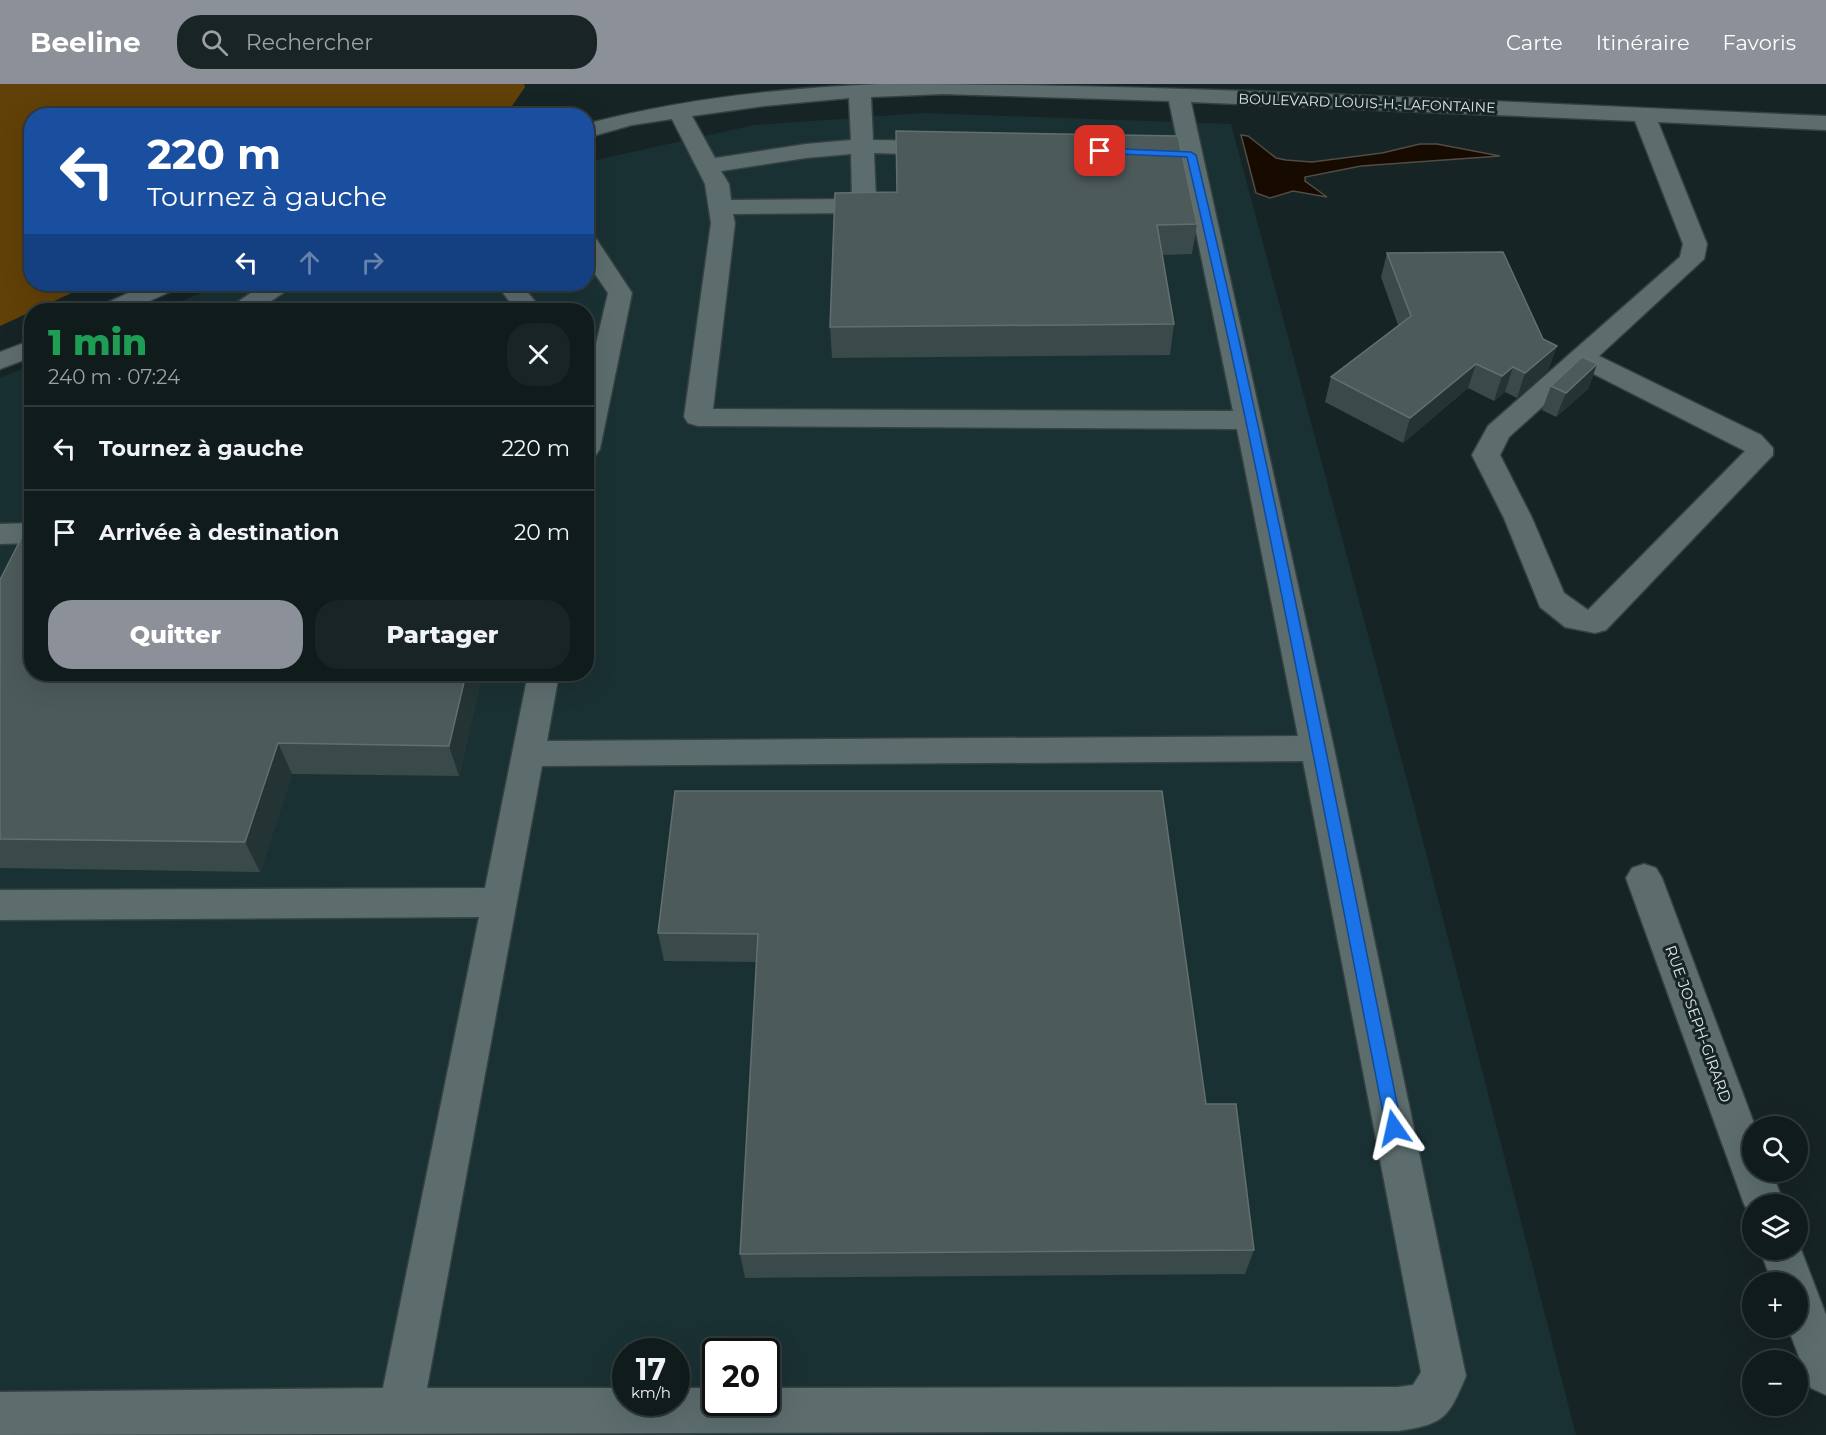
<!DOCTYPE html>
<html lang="fr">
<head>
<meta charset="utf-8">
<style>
  body { margin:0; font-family:Montserrat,sans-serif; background:#192425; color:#f1f3f6; height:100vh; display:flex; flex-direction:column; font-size:22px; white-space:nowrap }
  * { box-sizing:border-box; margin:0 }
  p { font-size:20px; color:#9ca1a3 }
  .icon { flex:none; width:33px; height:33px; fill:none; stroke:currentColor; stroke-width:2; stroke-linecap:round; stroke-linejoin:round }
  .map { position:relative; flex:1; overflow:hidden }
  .side { position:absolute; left:24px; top:219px; width:570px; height:378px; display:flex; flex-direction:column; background:#101b1c; border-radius:24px; box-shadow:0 6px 24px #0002,0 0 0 2px #30393b }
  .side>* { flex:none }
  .hud { position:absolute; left:24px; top:24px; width:570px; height:183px; border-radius:24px; box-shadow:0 6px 24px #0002,0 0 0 2px #30393b; background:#1a4fa0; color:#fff; overflow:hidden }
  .controls { position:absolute; left:1742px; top:1032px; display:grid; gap:12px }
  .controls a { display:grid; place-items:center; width:66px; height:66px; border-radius:50%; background:#101b1c; box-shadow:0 6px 24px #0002,0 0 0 2px #30393b; font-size:30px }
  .speed { position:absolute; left:612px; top:1254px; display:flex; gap:12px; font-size:30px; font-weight:700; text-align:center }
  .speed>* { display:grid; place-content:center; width:78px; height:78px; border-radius:50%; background:#101b1c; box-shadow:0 6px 24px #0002,0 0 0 2px #30393b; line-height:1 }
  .speed small { font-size:15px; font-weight:400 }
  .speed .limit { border:3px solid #111; border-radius:9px; background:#fff; color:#111 }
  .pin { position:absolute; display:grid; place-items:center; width:51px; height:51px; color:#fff; margin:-26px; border-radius:12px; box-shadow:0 3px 9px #0006 }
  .me { position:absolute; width:66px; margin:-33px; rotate:349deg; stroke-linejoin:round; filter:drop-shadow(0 0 4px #0008) }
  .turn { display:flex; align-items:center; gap:21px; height:126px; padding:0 24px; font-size:27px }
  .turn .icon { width:78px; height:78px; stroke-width:2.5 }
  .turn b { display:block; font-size:42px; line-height:51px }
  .lanes { display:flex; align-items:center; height:57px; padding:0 24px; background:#0003; justify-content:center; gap:30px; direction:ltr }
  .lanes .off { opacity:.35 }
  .round { display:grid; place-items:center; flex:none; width:63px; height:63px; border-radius:24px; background:#192425 }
  .headline { display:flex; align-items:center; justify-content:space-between; height:102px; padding:0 24px }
  h1 { font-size:36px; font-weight:800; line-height:45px; color:#1e9e55 }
  .primary-button { display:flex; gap:12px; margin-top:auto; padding:12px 24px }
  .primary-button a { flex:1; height:69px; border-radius:24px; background:#8c9099; color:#fff; font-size:24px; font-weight:800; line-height:69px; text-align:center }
  .primary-button a+a { background:#192425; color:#f1f3f6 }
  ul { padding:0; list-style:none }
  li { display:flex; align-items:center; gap:18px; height:84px; padding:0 24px; border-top:2px solid #30393b }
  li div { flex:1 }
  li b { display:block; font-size:22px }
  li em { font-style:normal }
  header { display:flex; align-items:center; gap:36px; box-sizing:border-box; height:84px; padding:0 30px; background:#8c9099; color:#fff }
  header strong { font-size:28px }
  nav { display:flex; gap:33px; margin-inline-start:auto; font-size:21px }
  .search { width:420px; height:54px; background:#192425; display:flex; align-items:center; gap:15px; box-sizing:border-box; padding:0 21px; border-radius:24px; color:#9ca1a3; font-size:22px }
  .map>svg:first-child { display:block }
  .built { fill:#1a3133; fill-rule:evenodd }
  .green { fill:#624108 }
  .water { fill:#170b00; stroke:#524c45; stroke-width:1.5 }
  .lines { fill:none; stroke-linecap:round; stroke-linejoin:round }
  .minor-casing { stroke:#364142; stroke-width:3 }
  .minor { fill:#5d6d6e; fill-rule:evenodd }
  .wall { fill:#3a4949 }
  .shaded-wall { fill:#243333 }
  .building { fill:#4c5a5a; stroke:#626f6f; stroke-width:1.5 }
  .route { fill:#1a73e8; stroke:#114b97; stroke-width:1.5 }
  .labels { text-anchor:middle; stroke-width:6; stroke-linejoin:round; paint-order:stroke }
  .far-street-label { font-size:14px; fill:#dce5e5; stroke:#162425 }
  .street-label { font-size:15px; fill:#dce5e5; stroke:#162425 }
</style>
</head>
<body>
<header>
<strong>Beeline</strong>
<div class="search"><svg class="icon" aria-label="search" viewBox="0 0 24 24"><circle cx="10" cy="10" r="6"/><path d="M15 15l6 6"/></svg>Rechercher</div>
<nav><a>Carte</a><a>Itinéraire</a><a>Favoris</a></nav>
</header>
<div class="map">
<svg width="1826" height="1351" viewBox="0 0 1826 1351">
  <rect width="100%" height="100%" fill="#162425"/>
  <path class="built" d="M923,29L1231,40L1415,726L1576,1351H0V294L31,281L32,590H586V226H158L225,200H586L587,78L754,41ZM626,1268H676V1318H626ZM716,1268H766V1318H716Z"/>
  <polygon class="green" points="0,0 524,0 525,3 508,28 501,31 32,32 32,200 91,200 0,242"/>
  <polygon class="water" points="1241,51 1248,52 1276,74 1286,76 1312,78 1382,69 1420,60 1437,60 1500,72 1361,82 1305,93 1305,97 1327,113 1293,107 1270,114 1256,109"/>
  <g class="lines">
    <g class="minor-casing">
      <g id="minor">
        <path d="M880,0C1196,0 1511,19 1826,32V46L1658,38L1707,160L1704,175L1599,272L1761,351L1773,364V371L1606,546L1595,549L1565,543L1540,523L1504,434L1472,371L1488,342L1680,173L1683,160L1635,37L1191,18L1334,664L1466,1292C1448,1335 1444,1340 1398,1347L0,1351V1308L383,1304L479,833L0,836V806L485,804L528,590H559L547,657L1298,652L1237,345L698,342L688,339L684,333L711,139L705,100L672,35L632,41L586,54V40C681,15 782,4 880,0ZM943,10L1169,17L1233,327L713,325L735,139L733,130L856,129L864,127L876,116L874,69L942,71L950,69L953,64L950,59L942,57L873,56L871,13ZM849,14L851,56L806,60L715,74L692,32L764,22ZM851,70L852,114L850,115L731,116L729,100L721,87L806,74ZM1584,285L1745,367L1588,526L1564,509L1532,434L1500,371L1509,353ZM1303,677L1421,1288L1413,1301L1398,1303L766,1304V1318H716V1304H676V1318H626V1304H427L542,682Z"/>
        <polygon points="586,151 595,153 632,209 600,365 596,371 586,374 586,302 608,209 586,177"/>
        <polygon points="148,200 179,200 176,205 130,226 98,226 102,221"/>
        <polygon points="264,200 292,200 289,205 258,226 230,226 233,221"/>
        <polygon points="496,200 521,200 542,226 516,226"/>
        <polygon points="32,256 32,273 0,285 0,268"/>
        <polygon points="32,439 32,459 0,460 0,440"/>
        <polygon points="1644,780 1656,784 1662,794 1755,1042 1752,1042 1752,1088 1772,1088 1784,1120 1752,1120 1752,1134 1744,1120 1626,794 1632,784"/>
        <polygon points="1797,1155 1826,1231 1826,1311 1811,1304 1788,1244 1797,1244 1797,1198 1772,1198 1760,1166 1797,1166"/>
      </g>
    </g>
    <use href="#minor" class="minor"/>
  </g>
  <g class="wall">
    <polygon points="835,109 1197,140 1192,170 1163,171 1174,240 1170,271 832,274 830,243"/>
    <polygon points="1387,169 1543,255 1557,262 1548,286 1517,314 1505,308 1494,317 1468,304 1403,359 1325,318 1331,293 1398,241 1381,193"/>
    <polygon points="1597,280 1588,305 1556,333 1542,326 1551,302"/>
    <polygon points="0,496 32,590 482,590 459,692 292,690 260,788 0,784"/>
    <polygon points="675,707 1206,1020 1254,1166 1245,1190 745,1194 740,1170 756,878 664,877 658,849"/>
  </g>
  <g class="shaded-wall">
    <polygon points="1557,262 1548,286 1517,314 1525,289"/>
    <polygon points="1476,280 1468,304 1403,359 1410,334"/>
    <polygon points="1597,280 1588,305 1556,333 1566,309"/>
    <polygon points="1513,283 1505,308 1494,317 1502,292"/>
    <polygon points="466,590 482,590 459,692 449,662"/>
    <polygon points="278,659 292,690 260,788 245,758"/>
  </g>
  <g class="building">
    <polygon points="896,47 1178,52 1197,140 1157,141 1174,240 830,243 835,109 897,108"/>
    <polygon points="1503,168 1543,255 1557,262 1525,289 1513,283 1502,292 1476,280 1410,334 1331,293 1411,232 1387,169"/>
    <polygon points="1582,273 1597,280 1566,309 1551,302"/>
    <polygon points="32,433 32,590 466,590 449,662 278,659 245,758 0,755 0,496"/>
    <polygon points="675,707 1162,707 1206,1020 1236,1020 1254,1166 740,1170 758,850 658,849"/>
  </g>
  <path class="route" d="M1100,64L1191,68L1196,71C1274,393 1336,719 1402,1044L1400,1049L1394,1052L1388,1049L1386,1044C1322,720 1263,395 1187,73L1097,69L1096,67Z"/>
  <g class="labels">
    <g class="far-street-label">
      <text transform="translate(1367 19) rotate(2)" y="5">BOULEVARD LOUIS-H.-LAFONTAINE</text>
    </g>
    <g class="street-label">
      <text transform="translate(1698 940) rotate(70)" y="5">RUE JOSEPH-GIRARD</text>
    </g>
  </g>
</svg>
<div class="controls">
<a><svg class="icon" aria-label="search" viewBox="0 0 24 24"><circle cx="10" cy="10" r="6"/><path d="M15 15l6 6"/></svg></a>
<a><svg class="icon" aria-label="layers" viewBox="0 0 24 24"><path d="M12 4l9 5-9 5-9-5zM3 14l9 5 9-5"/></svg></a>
<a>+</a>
<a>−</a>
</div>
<div class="speed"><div>17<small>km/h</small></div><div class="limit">20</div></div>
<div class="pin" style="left:1100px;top:67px;background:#d93025"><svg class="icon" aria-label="arrive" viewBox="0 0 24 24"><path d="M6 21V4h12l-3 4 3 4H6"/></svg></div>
<svg class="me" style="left:1394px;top:1044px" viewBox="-20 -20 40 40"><path d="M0-17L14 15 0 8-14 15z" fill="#1a73e8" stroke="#fff" stroke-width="4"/></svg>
<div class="hud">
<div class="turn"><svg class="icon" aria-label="left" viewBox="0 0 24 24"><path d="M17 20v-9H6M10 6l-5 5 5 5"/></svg><div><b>220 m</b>Tournez à gauche</div></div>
<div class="lanes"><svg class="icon" aria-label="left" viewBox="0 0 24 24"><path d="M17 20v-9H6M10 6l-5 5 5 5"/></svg><svg class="icon off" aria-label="ahead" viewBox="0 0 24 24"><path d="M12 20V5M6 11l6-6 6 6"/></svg><svg class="icon off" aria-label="right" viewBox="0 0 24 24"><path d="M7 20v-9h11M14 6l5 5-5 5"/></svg></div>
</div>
<section class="side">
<div class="headline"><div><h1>1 min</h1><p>240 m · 07:24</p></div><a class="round"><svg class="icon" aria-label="close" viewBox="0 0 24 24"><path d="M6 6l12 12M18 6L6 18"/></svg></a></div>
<ul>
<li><svg class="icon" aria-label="left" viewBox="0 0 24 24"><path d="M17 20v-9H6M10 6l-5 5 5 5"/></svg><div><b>Tournez à gauche</b></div><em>220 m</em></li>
<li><svg class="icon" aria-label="arrive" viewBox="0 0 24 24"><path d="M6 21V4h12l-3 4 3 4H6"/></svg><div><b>Arrivée à destination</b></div><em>20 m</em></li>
</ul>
<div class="primary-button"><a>Quitter</a><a>Partager</a></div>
</section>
</div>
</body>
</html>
